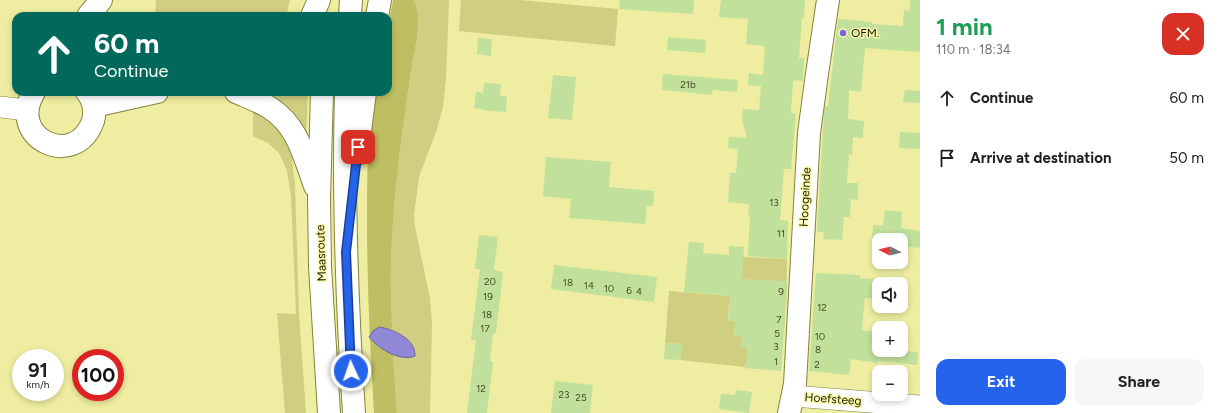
<!DOCTYPE html>
<html lang="en">
<head>
<meta charset="utf-8">
<style>
  body { margin:0; font-family:Figtree,sans-serif; background:#f6f6f6; color:#222; height:100vh; display:flex; flex-direction:column; font-size:15px; white-space:nowrap }
  * { box-sizing:border-box; margin:0 }
  p { font-size:13px; color:#767676 }
  .icon { flex:none; width:22px; height:22px; fill:none; stroke:currentColor; stroke-width:2; stroke-linecap:round; stroke-linejoin:round }
  .map { position:relative; flex:1; overflow:hidden }
  .sheet { display:flex; flex-direction:column; background:#fff; width:300px }
  .sheet>* { flex:none }
  .hud { position:absolute; left:12px; top:12px; width:380px; height:84px; border-radius:12px; box-shadow:0 2px 6px #0003; background:#00695c; color:#fff; overflow:hidden }
  .needle { width:26px; rotate:277deg }
  .tools { position:absolute; left:872px; top:233px; display:grid; gap:8px }
  .tools a { display:grid; place-items:center; width:36px; height:36px; border-radius:8px; background:#fff; box-shadow:0 2px 6px #0003; font-size:20px }
  .speed { position:absolute; left:12px; top:349px; display:flex; gap:8px; font-size:20px; font-weight:700; text-align:center }
  .speed>* { display:grid; place-content:center; width:52px; height:52px; border-radius:50%; background:#fff; box-shadow:0 2px 6px #0003; line-height:1 }
  .speed small { font-size:10px; font-weight:400 }
  .speed .limit { border:6px solid #d22; background:#fff; color:#111 }
  .pin { position:absolute; display:grid; place-items:center; width:34px; height:34px; color:#fff; margin:-17px; border-radius:8px; box-shadow:0 2px 6px #0006 }
  .me { position:absolute; width:44px; margin:-22px; rotate:357deg; stroke-linejoin:round; filter:drop-shadow(0 0 3px #0008) }
  .turn { display:flex; align-items:center; gap:14px; height:84px; padding:0 16px; font-size:18px }
  .turn .icon { width:52px; height:52px; stroke-width:2.5 }
  .turn b { display:block; font-size:28px; line-height:34px }
  .round { display:grid; place-items:center; flex:none; width:42px; height:42px; border-radius:12px; background:#f6f6f6 }
  .headline { display:flex; align-items:center; justify-content:space-between; height:68px; padding:0 16px }
  h1 { font-size:24px; font-weight:700; line-height:30px; color:#1e9e55 }
  .cta { display:flex; gap:8px; margin-top:auto; padding:8px 16px }
  .cta a { flex:1; height:46px; border-radius:12px; background:#2563eb; color:#fff; font-size:16px; font-weight:700; line-height:46px; text-align:center }
  .cta a+a { background:#f6f6f6; color:#222 }
  ul { padding:0; list-style:none }
  li { display:flex; align-items:center; gap:12px; height:60px; padding:0 16px }
  li div { flex:1 }
  li b { display:block; font-size:15px }
  li em { font-style:normal }
  main { display:flex; flex:1; min-height:0 }
  .map>svg:first-child { display:block }
  .green { fill:#cfce81 }
  .forest { fill:#bfbe62 }
  .water { fill:#9087d6; stroke:#6d6696 }
  .building { fill:#c1e09b }
  .lines { fill:none; stroke-linecap:round; stroke-linejoin:round }
  .minor-casing { stroke:#858339; stroke-width:22 }
  .major-casing { stroke:#858339; stroke-width:24 }
  .highway-casing { stroke:#858339; stroke-width:24 }
  .minor { stroke:#fff; stroke-width:21 }
  .major { stroke:#fff; stroke-width:22 }
  .highway { stroke:#fff; stroke-width:22 }
  .route-casing { stroke:#184099; stroke-width:10 }
  .route { stroke:#2563eb; stroke-width:7 }
  .poi-dot { fill:#7b65e0; stroke:#fbfaae; stroke-width:1.5 }
  .labels { text-anchor:middle; stroke-width:3; stroke-linejoin:round; paint-order:stroke }
  .number-label { font-size:10px; fill:#444c27 }
  .poi-label { font-size:12px; fill:#1b1a00; stroke:#fbfaae; text-anchor:start }
  .street-label { font-size:12px; fill:#1b1a00; stroke:#fbfaae }
</style>
</head>
<body>
<main>
<div class="map">
<svg width="920" height="413" viewBox="0 0 920 413">
  <rect width="100%" height="100%" fill="#eeeda1"/>
  <g class="green">
    <polygon points="156,0 290,0 286,16 155,16"/>
    <path d="M413,0H449L446,79L443,107L437,129L419,177L414,215L415,227L430,298L432,323L430,413H397L393,354L402,357L401,334L392,330C392,307 390,285 391,263C393,196 402,131 412,65C415,49 424,14 413,0Z"/>
    <polygon points="461,0 520,0 618,9 615,46 459,31"/>
    <polygon points="257,92 308,92 306,140"/>
    <polygon points="253,107 272,118 290,144 295,184 299,314 306,413 285,413 277,313 296,314 291,197 287,171 279,153 268,143 253,136"/>
    <polygon points="743,257 787,259 786,308 729,303 728,320 746,322 734,328 734,335 742,337 741,347 748,347 745,367 680,360 682,344 665,343 669,291 740,297"/>
  </g>
  <path class="forest" d="M393,0H413C424,14 415,49 412,65C402,131 393,196 391,263C390,285 392,307 392,330L389,329L376,345L393,354L397,413H374C370,348 367,284 367,219C367,177 367,134 375,92H388V26Z"/>
  <path class="water" d="M379,327C393,329 416,339 415,356C400,362 379,349 369,337L373,331Z"/>
  <g class="building">
    <polygon points="620,0 694,0 693,14 619,9"/>
    <polygon points="721,0 805,0 804,18 802,17 799,58 804,58 803,81 793,80 791,113 796,114 791,169 784,169 780,220 788,221 787,259 748,256 750,215 748,215 749,204 728,202 730,173 736,173 738,149 728,148 729,137 747,138 742,119 743,109 759,110 761,86 748,85 749,73 763,75 765,46 746,44 748,19 719,17"/>
    <polygon points="910,0 920,0 920,52 865,48 861,92 849,90 848,119 864,121 863,138 853,137 852,155 849,154 847,183 858,183 858,200 851,199 850,217 844,217 842,240 823,239 824,232 817,232 824,113 825,106 828,106 838,19 872,22 872,24 903,26 904,10 910,11"/>
    <polygon points="668,37 706,40 705,53 667,50"/>
    <polygon points="478,38 492,39 491,56 477,54"/>
    <polygon points="663,74 738,80 737,92 713,90 712,95 662,90"/>
    <polygon points="553,75 576,77 572,120 548,118"/>
    <polygon points="484,83 501,84 500,96 507,96 506,112 481,110 482,109 474,108 476,92 483,93"/>
    <polygon points="905,90 920,91 920,103 903,102"/>
    <polygon points="900,132 920,133 920,149 899,148"/>
    <polygon points="546,157 611,162 609,187 654,191 653,206 647,206 645,224 569,218 571,199 543,196"/>
    <polygon points="885,210 902,212 901,228 920,231 920,248 901,246 901,240 872,240 873,225 883,226"/>
    <polygon points="479,235 498,237 494,270 503,272 496,333 493,333 490,361 493,362 487,413 467,413 476,340 471,340 480,269 475,269"/>
    <polygon points="689,242 704,243 703,253 729,255 729,246 744,247 742,279 787,281 786,308 781,371 745,368 747,347 741,347 742,337 734,336 735,321 728,321 730,296 684,292"/>
    <polygon points="554,265 657,277 654,302 551,289"/>
    <polygon points="816,273 860,275 860,278 879,280 879,299 865,298 862,330 874,332 871,350 901,352 901,351 918,352 917,365 878,361 878,363 851,359 849,375 809,371"/>
    <polygon points="665,343 682,344 680,360 664,359"/>
    <polygon points="555,381 593,385 590,413 551,413"/>
    <polygon points="736,390 752,392 749,413 719,409 721,394 735,395"/>
  </g>
  <g class="lines">
    <g class="minor-casing">
      <g id="minor">
        <polyline points="0,107 27,110"/>
        <polyline points="793,396 920,406"/>
      </g>
    </g>
    <g class="major-casing">
      <g id="major">
        <polyline points="88,16 101,0"/>
        <path d="M34,92C6,138 75,171 93,121C96,111 93,99 87,92"/>
        <polyline points="789,413 795,384 809,133 817,74 828,0"/>
      </g>
    </g>
    <g class="highway-casing">
      <g id="highway">
        <polyline points="312,16 319,0"/>
        <polyline points="350,16 351,0"/>
        <polyline points="377,16 380,0"/>
        <path d="M236,92C247,97 259,101 270,108C298,126 304,156 315,186"/>
        <polyline points="322,92 319,198 320,266 329,413"/>
        <path d="M346,92C343,199 347,306 354,413"/>
        <polyline points="94,106 157,92"/>
        <polyline points="357,154 365,92"/>
      </g>
    </g>
    <use href="#minor" class="minor"/>
    <use href="#major" class="major"/>
    <use href="#highway" class="highway"/>
  </g>
  <g class="lines">
    <g class="route-casing">
      <polyline id="route" points="351,371 346,252 358,147"/>
    </g>
    <use href="#route" class="route"/>
  </g>
  <circle class="poi-dot" cx="843" cy="33" r="4"/>
  <g class="labels">
    <g class="number-label">
      <text x="688" y="88">21b</text>
      <text x="774" y="206">13</text>
      <text x="781" y="237">11</text>
      <text x="490" y="285">20</text>
      <text x="568" y="286">18</text>
      <text x="589" y="289">14</text>
      <text x="609" y="292">10</text>
      <text x="629" y="294">6</text>
      <text x="639" y="295">4</text>
      <text x="781" y="295">9</text>
      <text x="488" y="300">19</text>
      <text x="822" y="311">12</text>
      <text x="487" y="318">18</text>
      <text x="779" y="323">7</text>
      <text x="485" y="332">17</text>
      <text x="777" y="337">5</text>
      <text x="820" y="340">10</text>
      <text x="776" y="350">3</text>
      <text x="818" y="353">8</text>
      <text x="776" y="365">1</text>
      <text x="817" y="368">2</text>
      <text x="481" y="392">12</text>
      <text x="564" y="398">23</text>
      <text x="581" y="401">25</text>
    </g>
    <g class="poi-label">
      <text x="851" y="37">OFM.</text>
    </g>
    <g class="street-label">
      <text transform="translate(805 197) rotate(-87)" y="4">Hoogeinde</text>
      <text transform="translate(321 253) rotate(-92)" y="4">Maasroute</text>
      <text transform="translate(833 399) rotate(4)" y="4">Hoefsteeg</text>
    </g>
  </g>
</svg>
<div class="tools">
<a><svg class="needle" viewBox="-14 -14 28 28"><path d="M0-13l5 13h-10z" fill="#e53935"/><path d="M0 13l5-13h-10z" fill="#767676"/></svg></a>
<a><svg class="icon" aria-label="sound" viewBox="0 0 24 24"><path d="M4 9h4l5-4v14l-5-4H4zM17 9q2 3 0 6"/></svg></a>
<a>+</a>
<a>−</a>
</div>
<div class="speed"><div>91<small>km/h</small></div><div class="limit">100</div></div>
<div class="pin" style="left:358px;top:147px;background:#d93025"><svg class="icon" aria-label="arrive" viewBox="0 0 24 24"><path d="M6 21V4h12l-3 4 3 4H6"/></svg></div>
<svg class="me" style="left:351px;top:371px" viewBox="-20 -20 40 40"><circle r="17" fill="#2563eb" stroke="#fff" stroke-width="3"/><path d="M0-11L8 9 0 5-8 9z" fill="#fff"/></svg>
<div class="hud">
<div class="turn"><svg class="icon" aria-label="ahead" viewBox="0 0 24 24"><path d="M12 20V5M6 11l6-6 6 6"/></svg><div><b>60 m</b>Continue</div></div>
</div>
</div>
<section class="sheet">
<div class="headline"><div><h1>1 min</h1><p>110 m · 18:34</p></div><a class="round" style="background:#d93025;color:#fff"><svg class="icon" aria-label="close" viewBox="0 0 24 24"><path d="M6 6l12 12M18 6L6 18"/></svg></a></div>
<ul>
<li><svg class="icon" aria-label="ahead" viewBox="0 0 24 24"><path d="M12 20V5M6 11l6-6 6 6"/></svg><div><b>Continue</b></div><em>60 m</em></li>
<li><svg class="icon" aria-label="arrive" viewBox="0 0 24 24"><path d="M6 21V4h12l-3 4 3 4H6"/></svg><div><b>Arrive at destination</b></div><em>50 m</em></li>
</ul>
<div class="cta"><a>Exit</a><a>Share</a></div>
</section>
</main>
</body>
</html>
